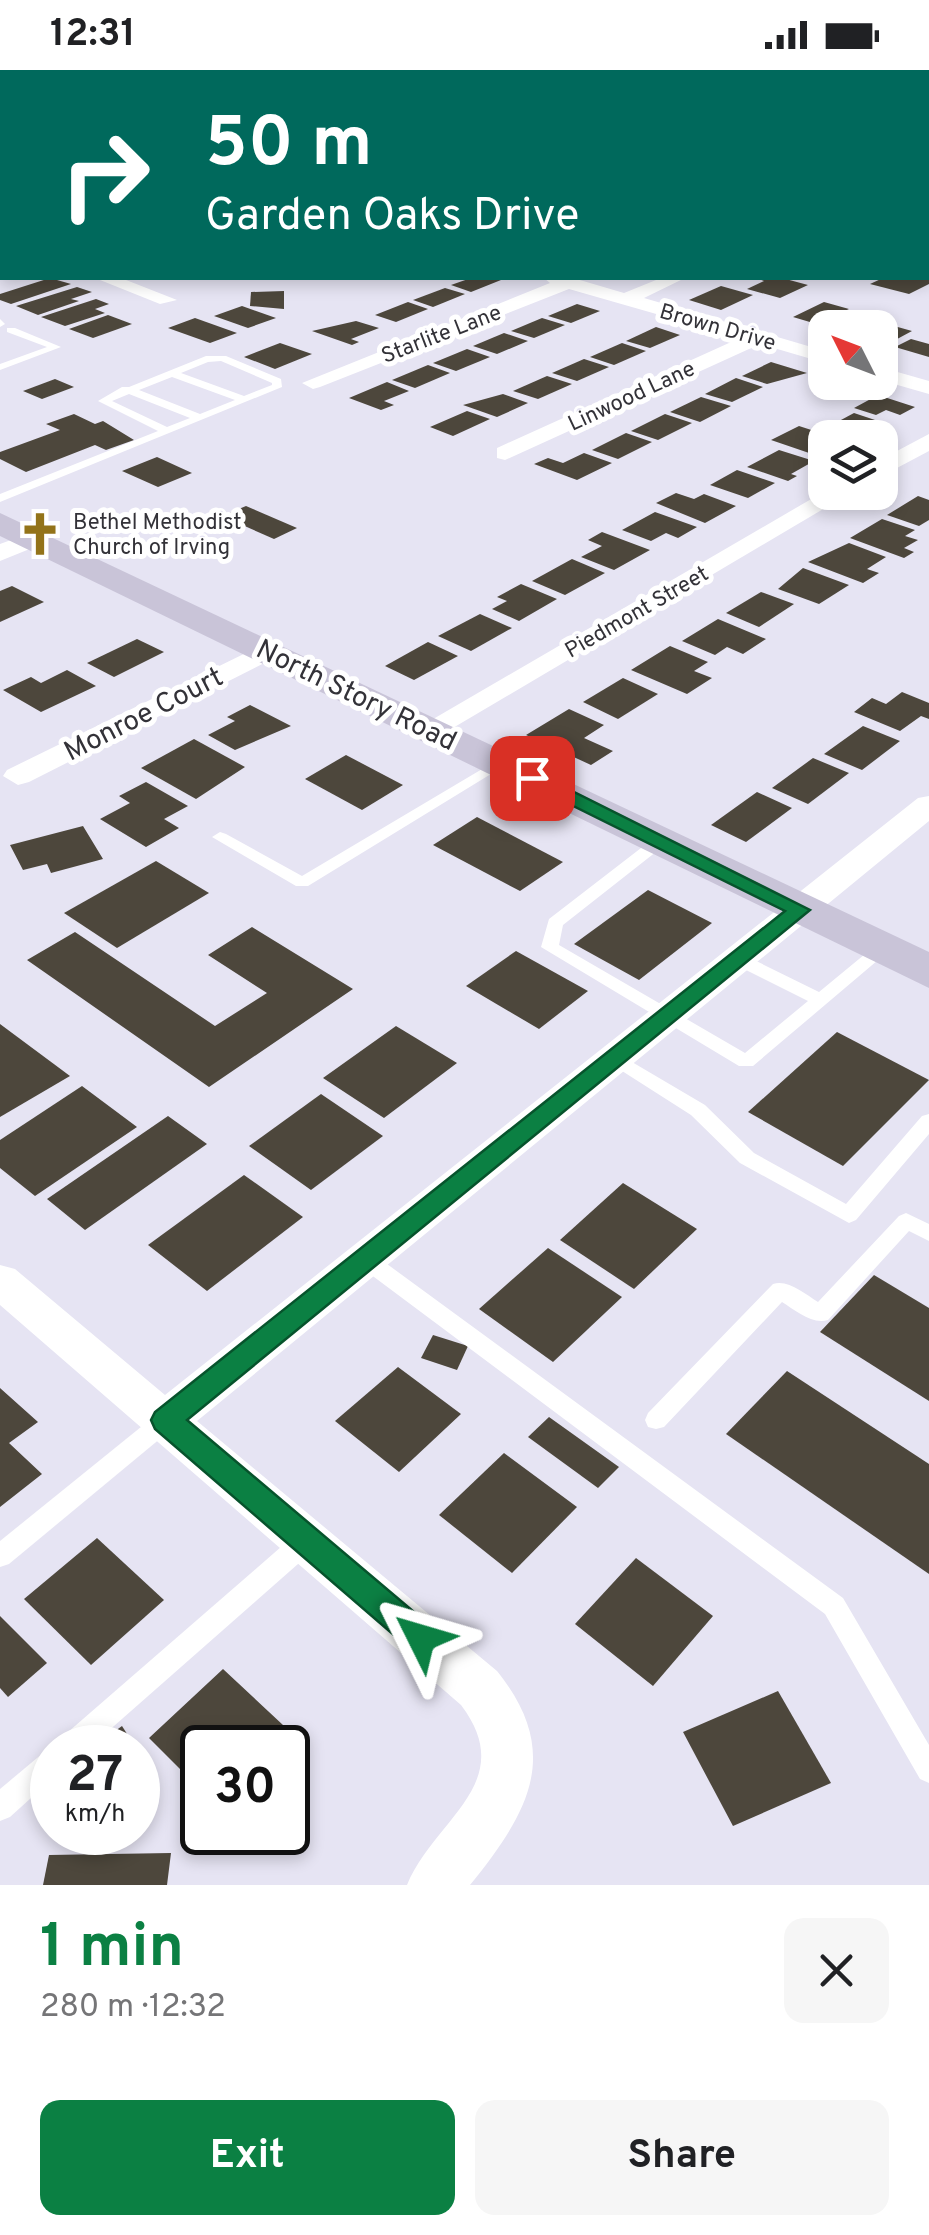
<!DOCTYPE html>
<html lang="en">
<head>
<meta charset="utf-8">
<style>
  body { margin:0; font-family:Overpass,sans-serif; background:#f6f6f6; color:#202124; height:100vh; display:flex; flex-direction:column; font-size:38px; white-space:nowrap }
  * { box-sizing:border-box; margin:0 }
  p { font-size:32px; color:#757577 }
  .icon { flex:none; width:55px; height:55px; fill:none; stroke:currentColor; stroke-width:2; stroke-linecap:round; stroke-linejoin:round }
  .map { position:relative; height:1815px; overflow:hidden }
  .details { display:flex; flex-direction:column; background:#fff; flex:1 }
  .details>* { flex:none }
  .banner { position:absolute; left:0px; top:0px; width:930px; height:210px; box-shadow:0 5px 15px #0003; background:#00695c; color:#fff; overflow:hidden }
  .needle { width:65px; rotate:312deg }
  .tools { position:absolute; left:808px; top:240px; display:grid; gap:20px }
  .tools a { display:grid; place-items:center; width:90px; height:90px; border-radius:20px; background:#fff; box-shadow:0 5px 15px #0003; font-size:50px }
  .speed { position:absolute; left:30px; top:1655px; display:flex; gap:20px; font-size:50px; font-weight:700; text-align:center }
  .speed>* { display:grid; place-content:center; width:130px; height:130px; border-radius:50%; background:#fff; box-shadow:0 5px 15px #0003; line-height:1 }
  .speed small { font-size:25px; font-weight:400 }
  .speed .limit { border:5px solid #111; border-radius:15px; background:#fff; color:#111 }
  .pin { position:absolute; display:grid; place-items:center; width:85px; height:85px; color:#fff; margin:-42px; border-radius:20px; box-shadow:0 5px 15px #0006 }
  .me { position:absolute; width:110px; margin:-55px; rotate:310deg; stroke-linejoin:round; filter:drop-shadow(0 0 8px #0008) }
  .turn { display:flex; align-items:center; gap:35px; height:210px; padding:0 40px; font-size:45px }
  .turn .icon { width:130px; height:130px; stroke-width:2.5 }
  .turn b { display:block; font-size:70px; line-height:85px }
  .round { display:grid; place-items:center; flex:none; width:105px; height:105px; border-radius:20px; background:#f6f6f6 }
  .headline { display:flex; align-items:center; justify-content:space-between; height:170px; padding:0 40px }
  h1 { font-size:60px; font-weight:700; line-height:75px; color:#0b8043 }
  .button { display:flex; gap:20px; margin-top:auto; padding:20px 40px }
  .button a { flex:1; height:115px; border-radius:20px; background:#0b8043; color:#fff; font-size:40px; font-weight:700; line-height:115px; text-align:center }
  .button a+a { background:#f6f6f6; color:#202124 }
  .status { display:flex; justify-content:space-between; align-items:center; height:70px; padding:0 50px; background:#fff; direction:ltr }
  .status svg { height:28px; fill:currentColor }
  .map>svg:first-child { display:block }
  .building { fill:#4d473c }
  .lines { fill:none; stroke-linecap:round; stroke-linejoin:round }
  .lane { fill:#fff; fill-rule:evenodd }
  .street { fill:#fff; fill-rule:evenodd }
  .secondary { fill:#c9c4d8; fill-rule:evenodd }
  .route { fill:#0b8043; stroke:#07532c; stroke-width:2.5 }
  .labels { text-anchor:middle; stroke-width:10; stroke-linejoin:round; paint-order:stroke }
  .far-street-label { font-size:22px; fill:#333238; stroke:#fff }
  .far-poi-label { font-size:22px; fill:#333238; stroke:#fff; text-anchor:start }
  .street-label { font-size:28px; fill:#333238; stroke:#fff }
</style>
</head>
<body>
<div class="status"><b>12:31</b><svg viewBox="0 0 49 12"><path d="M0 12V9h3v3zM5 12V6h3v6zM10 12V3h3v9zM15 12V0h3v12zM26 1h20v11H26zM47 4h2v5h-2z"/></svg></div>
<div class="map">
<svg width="929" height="1815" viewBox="0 0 929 1815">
  <rect width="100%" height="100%" fill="#e6e4f3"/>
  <g class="building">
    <polygon points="50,208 71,214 11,234 0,230 0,224"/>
    <polygon points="471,208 492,208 501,210 471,222 451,215"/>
    <polygon points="782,208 808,215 780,228 747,219 764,211 756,208"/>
    <polygon points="883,208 929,208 929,214 909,224 870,214"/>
    <polygon points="721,216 753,225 721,240 689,230"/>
    <polygon points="77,217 92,222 71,229 79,231 38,245 16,236"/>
    <polygon points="445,218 465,224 433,237 413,230"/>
    <polygon points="284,221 284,239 250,236 251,222"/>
    <polygon points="96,229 109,234 95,239 105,243 65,256 41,247"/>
    <polygon points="408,232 428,239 396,252 375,245"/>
    <polygon points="824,232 849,239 834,246 855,252 830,258 793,247"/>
    <polygon points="577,234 600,241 571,253 548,246"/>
    <polygon points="242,236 276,248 248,258 214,246"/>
    <polygon points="108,245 132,254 93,268 69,259"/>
    <polygon points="195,248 237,263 210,273 168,258"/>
    <polygon points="542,248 565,255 534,268 511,261"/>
    <polygon points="869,249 912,261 886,275 880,273 880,258 853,258"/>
    <polygon points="356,251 379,258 351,269 359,272 352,275 312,261"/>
    <polygon points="656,257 680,265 650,278 626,271"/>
    <polygon points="504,263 528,271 497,284 473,276"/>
    <polygon points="911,269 929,274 929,287 895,277"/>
    <polygon points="280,273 312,284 275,299 244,287"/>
    <polygon points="622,273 646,281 614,295 590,287"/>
    <polygon points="467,279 490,287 456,301 433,293"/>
    <polygon points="584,289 609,297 577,311 552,303"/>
    <polygon points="771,292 807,303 767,314 742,306"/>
    <polygon points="428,295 450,303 415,318 392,310"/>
    <polygon points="547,306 572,314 538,329 513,321"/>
    <polygon points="736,308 763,317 732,332 705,324"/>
    <polygon points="55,309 74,317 42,329 23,321"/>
    <polygon points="387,312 409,321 384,331 394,335 381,340 349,328"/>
    <polygon points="503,324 528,333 497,347 463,335"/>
    <polygon points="878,325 915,337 900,345 886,340 876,345 854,338"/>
    <polygon points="701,327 731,336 700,352 670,342"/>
    <polygon points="467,341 490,349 453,366 430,357"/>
    <polygon points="854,343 881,352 853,367 826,358"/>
    <polygon points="74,344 95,354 103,351 134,370 106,380 95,375 26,402 0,389 0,382 60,360 46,354"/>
    <polygon points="665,344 692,353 658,370 631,361"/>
    <polygon points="799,356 833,367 833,368 825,368 825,377 812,384 771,370"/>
    <polygon points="626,363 652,372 618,389 592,380"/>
    <polygon points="779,380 814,391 791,404 797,406 788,411 747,397"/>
    <polygon points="584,383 612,393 577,410 534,394 548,388 563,393"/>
    <polygon points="157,387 192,403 158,417 122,401"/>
    <polygon points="737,400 775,413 748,428 710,415"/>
    <polygon points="676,423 694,429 704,424 736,436 705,453 656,433"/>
    <polygon points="918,426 929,430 929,450 919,456 887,445"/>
    <polygon points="246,436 297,458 274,469 222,446"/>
    <polygon points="655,442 697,457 678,468 666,463 651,471 622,460"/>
    <polygon points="882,449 915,460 905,466 918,470 904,478 914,482 904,488 850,468"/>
    <polygon points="602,462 650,480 614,500 581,487 602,476 588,470"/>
    <polygon points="849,473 886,487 867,499 879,503 863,513 808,492"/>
    <polygon points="572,489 605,503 565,525 532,511"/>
    <polygon points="803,498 849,515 819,534 778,519"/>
    <polygon points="521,514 557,529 519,551 492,539 507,531 497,527"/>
    <polygon points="12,516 44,532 0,552 0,521"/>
    <polygon points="761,522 794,534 759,557 726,543"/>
    <polygon points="480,544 512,558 471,581 438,566"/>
    <polygon points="718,549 766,569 743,584 727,577 715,585 682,571"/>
    <polygon points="137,569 164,582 114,607 87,593"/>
    <polygon points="428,572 458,586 414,610 385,596"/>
    <polygon points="670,576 708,592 694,601 712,608 687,624 631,600"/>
    <polygon points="67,600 96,616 41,642 3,620 31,607 41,613"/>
    <polygon points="623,608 658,624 618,649 583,632"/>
    <polygon points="902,622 929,633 929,649 921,646 900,661 854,642 872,628 886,634"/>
    <polygon points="250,635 291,656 235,680 208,665 235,651 227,647"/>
    <polygon points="569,639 604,655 584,668 613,681 591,695 526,665"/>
    <polygon points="863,656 900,671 862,700 824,684"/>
    <polygon points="194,669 245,697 196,729 141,698"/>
    <polygon points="346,685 403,715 362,740 305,709"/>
    <polygon points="813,688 849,703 808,734 772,718"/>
    <polygon points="146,712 188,736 164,749 179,758 146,777 100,749 130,733 119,726"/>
    <polygon points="757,722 792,738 746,772 711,755"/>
    <polygon points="477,747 563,792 520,821 433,775"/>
    <polygon points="83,756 103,789 51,803 47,794 23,800 10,775"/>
    <polygon points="156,791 209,823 117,878 64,843"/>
    <polygon points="648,820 712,853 639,910 574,874"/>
    <polygon points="252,857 353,919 209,1017 27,890 75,862 215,956 267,923 208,885"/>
    <polygon points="516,881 588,921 539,959 466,916"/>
    <polygon points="0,954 70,1006 0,1047"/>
    <polygon points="396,956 457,993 384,1048 323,1008"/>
    <polygon points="837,962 929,1010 843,1096 748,1042"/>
    <polygon points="82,1016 137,1057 35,1126 0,1098 0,1070"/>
    <polygon points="321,1024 383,1066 311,1120 249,1076"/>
    <polygon points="168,1046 207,1074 85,1160 47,1129"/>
    <polygon points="244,1105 303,1147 207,1221 148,1175"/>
    <polygon points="623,1113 697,1159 634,1219 560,1170"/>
    <polygon points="548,1178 622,1227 553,1292 479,1239"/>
    <polygon points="874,1205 929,1238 929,1331 820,1262"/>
    <polygon points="433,1265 468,1276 457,1300 421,1288"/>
    <polygon points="398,1297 461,1344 399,1402 335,1351"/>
    <polygon points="787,1301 929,1394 929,1504 726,1364"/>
    <polygon points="0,1318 38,1352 9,1373 42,1404 0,1437"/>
    <polygon points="549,1347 619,1397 598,1418 528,1367"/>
    <polygon points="504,1383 577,1437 512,1503 439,1445"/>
    <polygon points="97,1468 164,1530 91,1595 24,1529"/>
    <polygon points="636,1488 713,1546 653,1616 575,1554"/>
    <polygon points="0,1546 47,1593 8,1627 0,1618"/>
    <polygon points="223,1599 298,1669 289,1678 202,1678 202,1721 149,1668"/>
    <polygon points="778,1621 831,1713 733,1756 683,1662"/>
    <polygon points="122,1656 136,1678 92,1678"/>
    <polygon points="52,1705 52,1748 50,1750 31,1720"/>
    <polygon points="171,1783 167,1815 43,1815 49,1785"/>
  </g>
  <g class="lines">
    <g class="lane">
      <rect x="928" y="49" width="1" height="4"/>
      <rect x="0" y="67" width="2" height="4"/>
      <rect x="0" y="87" width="2" height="5"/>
      <polygon points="0,249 5,254 0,257"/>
      <polygon points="7,258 15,258 61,277 0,300 0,294 47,277 7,262"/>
      <path d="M206,286H226L281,309L282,317L0,432V424L158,361L98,331L122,317H129ZM221,291L272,313V315L244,326L181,303L208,292ZM172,307L235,330L200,344L139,320ZM129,324L190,348L167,357L112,331Z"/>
      <polygon points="499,689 506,693 504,696 308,816 296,816 212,767 220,762 226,764 302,806"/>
      <polygon points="660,766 668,771 666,774 563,855 559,875 745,983 808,931 732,893 729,889 732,885 744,885 819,922 876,875 888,875 891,879 753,996 739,996 541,877 549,849 654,768"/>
      <polygon points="615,982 705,1035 754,1083 846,1134 922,1046 929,1044 929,1064 856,1150 849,1153 740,1093 691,1045 608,992 606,988 608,984"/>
      <path d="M906,1143L929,1154V1171L909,1161L828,1250C812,1255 795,1240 782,1232L664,1357L656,1359L648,1357L645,1350L648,1343L773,1214C788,1209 805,1224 818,1232L899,1146Z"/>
      <polygon points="365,1181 372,1183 843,1528 929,1675 929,1713 920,1709 825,1544 358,1195 355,1189 358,1183"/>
      <polygon points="165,1342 173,1344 176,1351 173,1358 9,1494 0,1497 0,1471 157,1344"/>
      <polygon points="306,1460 315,1463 318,1471 315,1479 89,1678 56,1678 60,1669 297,1463"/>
      <polygon points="52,1679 52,1709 10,1747 0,1751 0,1719 43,1683"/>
    </g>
    <g class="street">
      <polygon points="530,0 554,0 555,2 532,2"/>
      <polygon points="837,0 863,0 864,2 839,2"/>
      <rect x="928" y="10" width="1" height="8"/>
      <rect x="928" y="95" width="1" height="10"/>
      <rect x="0" y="165" width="2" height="11"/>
      <rect x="928" y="178" width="1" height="10"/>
      <polygon points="95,208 121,208 177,230 160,234"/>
      <polygon points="544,208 573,208 624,223 661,208 685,208 644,228 825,281 825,293 760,274 505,390 497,388 497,378 740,268 569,219 320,317 313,319 302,313 550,213"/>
      <polygon points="880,297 929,311 929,324 880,310"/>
      <polygon points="929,364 929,381 880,407 880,390"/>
      <polygon points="825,421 852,422 441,665 421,665 416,659"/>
      <polygon points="33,462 42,464 45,469 42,474 0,491 0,474"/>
      <polygon points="268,572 282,580 278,586 29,712 18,715 3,706 7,700"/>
      <path d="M929,726V751L197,1351L497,1601C563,1683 529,1742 470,1815H407C434,1749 520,1713 461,1635L0,1235V1195L15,1199L165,1325L918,728Z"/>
    </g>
    <polygon class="secondary" points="0,443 929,882 929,918 0,466"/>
  </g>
  <polygon class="route" points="525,704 538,704 810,840 187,1350 433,1558 438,1568 433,1579 421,1584 410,1579 155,1359 151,1350 155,1342 785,841 525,712"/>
  <defs>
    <g id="church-bare" transform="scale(3.45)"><path d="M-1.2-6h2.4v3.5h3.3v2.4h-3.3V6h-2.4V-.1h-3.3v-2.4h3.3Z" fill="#937319" stroke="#fff" stroke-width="2.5" paint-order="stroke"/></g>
  </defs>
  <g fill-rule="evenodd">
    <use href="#church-bare" x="40" y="464"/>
  </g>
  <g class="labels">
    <g class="far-street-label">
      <text transform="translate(718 256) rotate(16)" y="8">Brown Drive</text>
      <text transform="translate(441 263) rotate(-21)" y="8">Starlite Lane</text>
      <text transform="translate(631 325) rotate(-25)" y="8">Linwood Lane</text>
      <text transform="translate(636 541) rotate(-30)" y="8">Piedmont Street</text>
    </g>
    <g class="far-poi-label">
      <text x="73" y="459">Bethel Methodist<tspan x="73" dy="25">Church of Irving</tspan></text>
    </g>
    <g class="street-label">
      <text transform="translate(357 624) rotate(26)" y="10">North Story Road</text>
      <text transform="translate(143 643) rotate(-27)" y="10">Monroe Court</text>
    </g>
  </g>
</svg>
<div class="tools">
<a><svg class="needle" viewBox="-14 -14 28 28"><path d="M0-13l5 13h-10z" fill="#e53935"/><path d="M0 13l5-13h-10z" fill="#757577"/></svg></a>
<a><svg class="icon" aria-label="layers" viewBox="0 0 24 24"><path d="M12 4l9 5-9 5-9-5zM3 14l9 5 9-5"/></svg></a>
</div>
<div class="speed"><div>27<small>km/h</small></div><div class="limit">30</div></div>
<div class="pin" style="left:532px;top:708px;background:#d93025"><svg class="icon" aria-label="arrive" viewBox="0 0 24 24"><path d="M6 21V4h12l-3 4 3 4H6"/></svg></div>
<svg class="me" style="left:421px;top:1568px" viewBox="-20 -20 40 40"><path d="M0-17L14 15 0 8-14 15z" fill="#0b8043" stroke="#fff" stroke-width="4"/></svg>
<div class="banner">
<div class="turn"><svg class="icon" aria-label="right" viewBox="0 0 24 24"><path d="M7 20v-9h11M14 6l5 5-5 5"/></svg><div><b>50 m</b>Garden Oaks Drive</div></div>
</div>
</div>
<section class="details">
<div class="headline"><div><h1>1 min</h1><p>280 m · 12:32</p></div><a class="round"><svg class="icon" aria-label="close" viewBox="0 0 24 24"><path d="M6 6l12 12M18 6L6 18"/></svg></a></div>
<div class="button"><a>Exit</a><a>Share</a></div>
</section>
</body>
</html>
